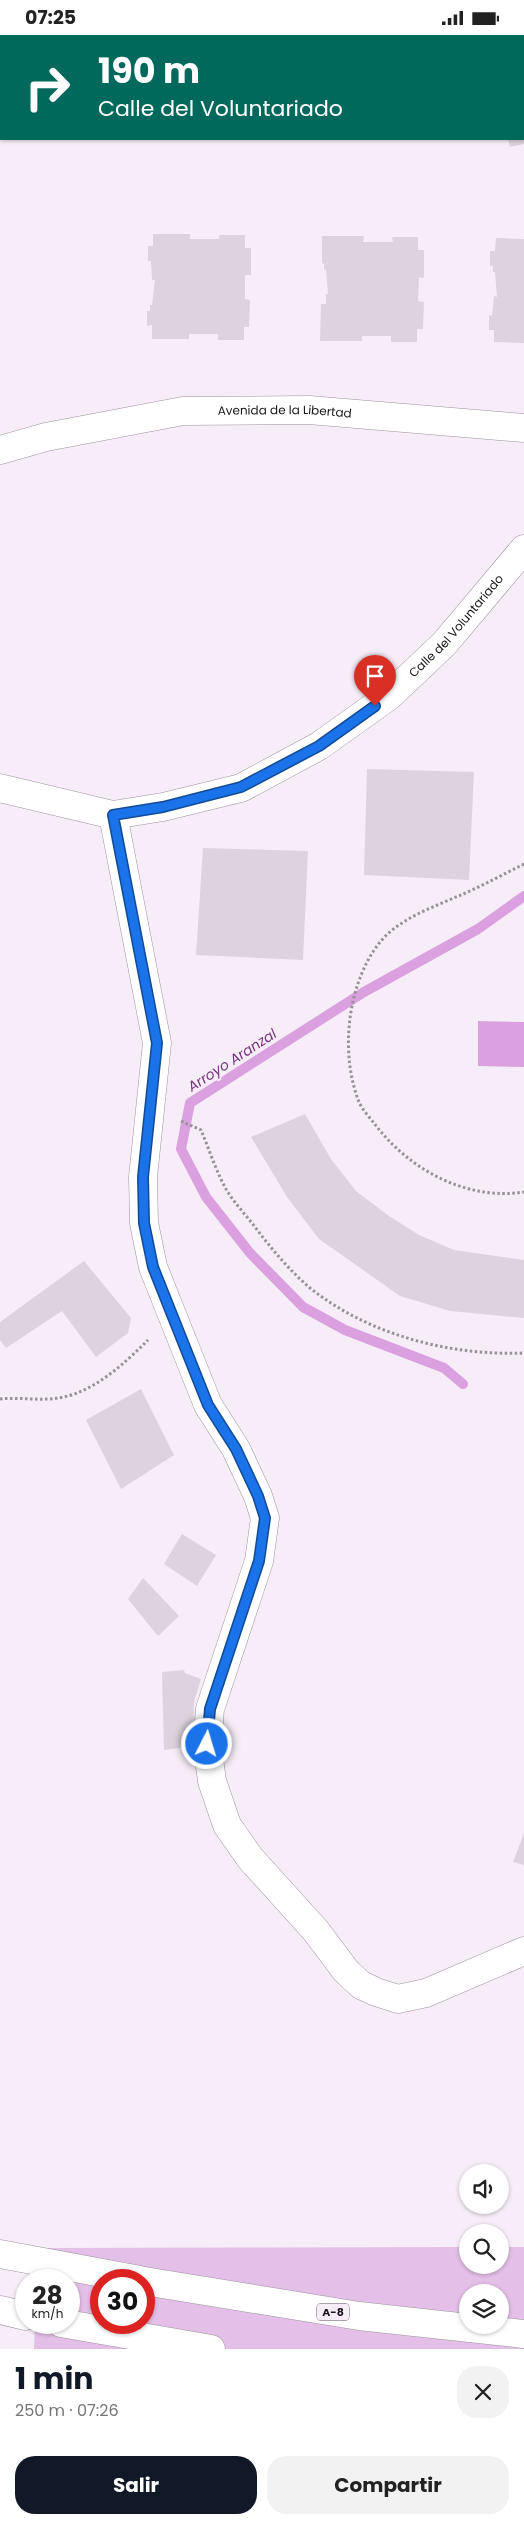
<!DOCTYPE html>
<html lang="es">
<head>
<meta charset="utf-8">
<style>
  body { margin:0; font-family:Poppins,sans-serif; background:#f2f2f2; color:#222; height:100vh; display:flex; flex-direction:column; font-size:19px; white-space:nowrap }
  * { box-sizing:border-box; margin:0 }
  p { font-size:16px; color:#767676 }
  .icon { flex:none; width:28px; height:28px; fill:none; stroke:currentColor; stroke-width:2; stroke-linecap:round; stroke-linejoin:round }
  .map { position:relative; height:2314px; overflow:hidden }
  .details { display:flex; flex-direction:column; background:#fff; flex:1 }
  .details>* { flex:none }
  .guide { position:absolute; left:0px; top:0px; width:525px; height:105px; box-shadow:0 1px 4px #0004; background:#00695c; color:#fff; overflow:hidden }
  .tools { position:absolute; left:459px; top:2129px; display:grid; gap:10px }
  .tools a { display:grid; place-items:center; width:50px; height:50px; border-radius:50%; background:#fff; box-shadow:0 1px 4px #0004; font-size:25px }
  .speed { position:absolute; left:15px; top:2234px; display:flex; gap:10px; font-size:25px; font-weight:700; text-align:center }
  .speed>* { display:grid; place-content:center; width:65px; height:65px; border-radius:50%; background:#fff; box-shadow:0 1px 4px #0004; line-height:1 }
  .speed small { font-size:12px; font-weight:400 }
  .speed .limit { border:8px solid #d22; background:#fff; color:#111 }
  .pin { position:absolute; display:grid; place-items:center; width:42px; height:42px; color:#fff; margin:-51px -21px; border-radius:50% 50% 50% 0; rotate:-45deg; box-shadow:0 0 5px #0007 }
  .pin .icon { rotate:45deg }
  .me { position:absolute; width:55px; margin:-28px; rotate:5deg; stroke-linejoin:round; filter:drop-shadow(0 0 4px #0008) }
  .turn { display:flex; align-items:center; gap:18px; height:105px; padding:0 15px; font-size:22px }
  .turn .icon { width:65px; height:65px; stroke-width:2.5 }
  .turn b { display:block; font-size:35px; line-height:42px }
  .round { display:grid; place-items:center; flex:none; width:52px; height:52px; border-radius:20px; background:#f2f2f2 }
  .head { display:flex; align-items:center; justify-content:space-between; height:85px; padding:0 15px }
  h1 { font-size:30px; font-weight:700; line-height:38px; color:#111827 }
  .cta { display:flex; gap:10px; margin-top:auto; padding:10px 15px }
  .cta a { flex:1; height:58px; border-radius:20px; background:#111827; color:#fff; font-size:20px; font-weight:700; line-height:58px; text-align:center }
  .cta a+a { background:#f2f2f2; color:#222 }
  .status { display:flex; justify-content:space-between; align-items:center; height:35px; padding:0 25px; background:#fff; direction:ltr }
  .status svg { height:14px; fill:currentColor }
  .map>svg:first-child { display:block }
  .green { fill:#e4bfe7; fill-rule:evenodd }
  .water { fill:#daa0df }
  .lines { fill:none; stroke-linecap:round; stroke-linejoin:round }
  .stream { stroke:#daa0df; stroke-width:10 }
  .building { fill:#ddd3de }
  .minor-casing { stroke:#9b929c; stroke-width:29 }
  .highway-casing { stroke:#9b929c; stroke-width:29 }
  .path { stroke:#989199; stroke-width:3; stroke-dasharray:2.5 2.5; stroke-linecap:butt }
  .minor { stroke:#fff; stroke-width:28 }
  .highway { stroke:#fff; stroke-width:28 }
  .route-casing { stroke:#114b97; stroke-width:12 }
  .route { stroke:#1a73e8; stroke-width:9 }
  .labels { text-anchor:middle; stroke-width:4; stroke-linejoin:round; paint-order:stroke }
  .shield { fill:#f7edf8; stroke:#5b565b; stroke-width:1 }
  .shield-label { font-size:11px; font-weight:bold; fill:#181518 }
  .street-label { font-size:12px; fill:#181518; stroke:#f7edf8 }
  .water-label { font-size:14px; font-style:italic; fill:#77347f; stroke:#f7edf8 }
</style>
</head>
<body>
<div class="status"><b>07:25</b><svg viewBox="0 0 49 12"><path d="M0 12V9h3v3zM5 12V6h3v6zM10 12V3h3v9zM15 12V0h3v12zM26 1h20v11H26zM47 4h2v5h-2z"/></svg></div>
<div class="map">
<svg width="524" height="2314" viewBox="0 0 524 2314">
  <rect width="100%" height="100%" fill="#f7edf8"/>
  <path class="green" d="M34,2211L37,2213L467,2212L468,2230H500V2212H524V2314H34L35,2288H69V2245H36ZM101,2245H144V2288H101ZM468,2258H500V2290H468Z"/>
  <polygon class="water" points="478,986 524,987 524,1032 478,1031"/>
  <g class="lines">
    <polyline class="stream" points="463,1349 444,1333 345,1295 303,1272 250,1218 206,1162 181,1114 190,1068 364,957 478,894 524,861"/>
  </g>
  <g class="building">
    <polygon points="508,104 524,104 524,109 510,112"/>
    <polygon points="153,199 190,199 190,204 219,204 219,200 245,200 245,213 251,213 251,240 245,240 245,264 250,265 249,292 244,292 244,305 218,305 218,299 189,299 189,304 152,304 152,290 147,291 147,276 150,276 150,270 152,270 155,245 152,245 151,226 148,226 148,211 153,211"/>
    <polygon points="322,201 364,201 363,207 393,207 392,202 418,202 418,215 424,215 424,243 419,242 418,266 424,267 423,294 417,294 417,307 391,307 391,301 362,301 362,306 320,306 321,269 326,269 326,259 328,259 326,234 324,235 324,229 322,228"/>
    <polygon points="496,203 524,204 524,308 494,307 494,295 489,295 489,280 492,281 494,261 497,262 495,237 493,237 493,231 490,231 490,216 495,216"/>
    <polygon points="367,734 474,737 469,845 364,840"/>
    <polygon points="203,813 308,816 303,925 196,920"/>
    <polygon points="305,1079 331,1124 356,1156 389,1181 419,1200 454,1215 524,1225 524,1283 450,1276 400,1261 319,1204 287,1162 251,1102"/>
    <polygon points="84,1226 131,1283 128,1298 96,1322 62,1276 6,1313 0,1305 0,1287"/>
    <polygon points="141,1354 174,1420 121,1454 86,1385"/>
    <polygon points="182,1499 216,1520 197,1551 164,1529"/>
    <polygon points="143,1543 179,1581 158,1601 128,1564"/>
    <polygon points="184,1635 185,1638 201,1644 194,1667 193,1711 164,1715 162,1637"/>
    <polygon points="524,1798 524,1830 513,1827"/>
  </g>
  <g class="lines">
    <g class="minor-casing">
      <g id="minor">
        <path id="s1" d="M0,415L46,402L183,376L309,375L524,393"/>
        <path id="s2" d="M0,753L113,780L163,772L241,753L319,711L389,661L444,609L524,514"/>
        <polyline points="113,780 157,1008 143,1142 144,1188 153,1232 208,1370 236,1414 258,1461 265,1483 259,1526 210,1674 207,1709 212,1746 227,1790 250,1823 316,1896 346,1936 361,1950 376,1957 398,1964 426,1958 524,1916"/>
      </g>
    </g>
    <g class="highway-casing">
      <g id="highway">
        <polyline points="0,2219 140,2245"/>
        <polyline points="144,2246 359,2281 524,2299"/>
        <polyline points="0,2275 26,2281"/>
        <polyline points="61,2288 211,2314"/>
      </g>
    </g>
    <g class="path">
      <path d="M524,829C504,839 484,850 463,859C434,872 396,884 377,911C347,952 340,1019 359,1067C362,1074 369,1082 374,1088C408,1134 466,1166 524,1157"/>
      <path d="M181,1086L201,1095C209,1114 216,1136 226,1154C233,1166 243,1177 252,1188C269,1211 288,1234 310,1253C369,1300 450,1321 524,1318"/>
      <path d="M0,1364C19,1362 39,1366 58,1363C93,1358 124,1329 148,1305"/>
    </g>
    <use href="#minor" class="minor"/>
    <use href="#highway" class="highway"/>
  </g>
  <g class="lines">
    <g class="route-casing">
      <polyline id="route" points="207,1709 210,1674 259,1526 265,1483 258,1461 236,1414 208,1370 153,1232 144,1188 143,1142 157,1008 113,780 163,772 241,752 319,711 375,671"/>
    </g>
    <use href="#route" class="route"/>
  </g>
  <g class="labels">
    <rect class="shield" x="317" y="2268.5" width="32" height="17" rx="4"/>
    <g class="shield-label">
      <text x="333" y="2281">A-8</text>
    </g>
    <g class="street-label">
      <text dy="4" stroke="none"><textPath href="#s1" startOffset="289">Avenida de la Libertad</textPath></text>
      <text dy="4" stroke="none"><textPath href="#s2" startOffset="519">Calle del Voluntariado</textPath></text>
    </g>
    <g class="water-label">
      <text transform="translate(232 1025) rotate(-33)" y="5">Arroyo Aranzal</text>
    </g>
  </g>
</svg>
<div class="tools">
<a><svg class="icon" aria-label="sound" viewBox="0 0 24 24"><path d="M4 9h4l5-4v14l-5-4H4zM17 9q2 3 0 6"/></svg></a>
<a><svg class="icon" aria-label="search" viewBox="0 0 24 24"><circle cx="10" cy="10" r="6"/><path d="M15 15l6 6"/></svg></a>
<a><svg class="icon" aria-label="layers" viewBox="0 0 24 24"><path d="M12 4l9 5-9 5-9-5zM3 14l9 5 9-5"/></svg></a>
</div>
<div class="speed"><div>28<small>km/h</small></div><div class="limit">30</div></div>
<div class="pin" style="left:375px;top:671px;background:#d93025"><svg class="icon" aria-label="arrive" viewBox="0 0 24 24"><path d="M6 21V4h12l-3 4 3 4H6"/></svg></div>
<svg class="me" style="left:207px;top:1709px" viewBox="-20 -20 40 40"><circle r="17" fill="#1a73e8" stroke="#fff" stroke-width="3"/><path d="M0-11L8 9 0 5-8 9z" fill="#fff"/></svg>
<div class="guide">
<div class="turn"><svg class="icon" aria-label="right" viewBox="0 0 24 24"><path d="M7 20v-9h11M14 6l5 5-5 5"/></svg><div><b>190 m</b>Calle del Voluntariado</div></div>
</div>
</div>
<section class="details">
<div class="head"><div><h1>1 min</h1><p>250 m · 07:26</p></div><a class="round"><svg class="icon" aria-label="close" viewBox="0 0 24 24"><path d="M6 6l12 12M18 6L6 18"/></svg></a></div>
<div class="cta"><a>Salir</a><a>Compartir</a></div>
</section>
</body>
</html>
